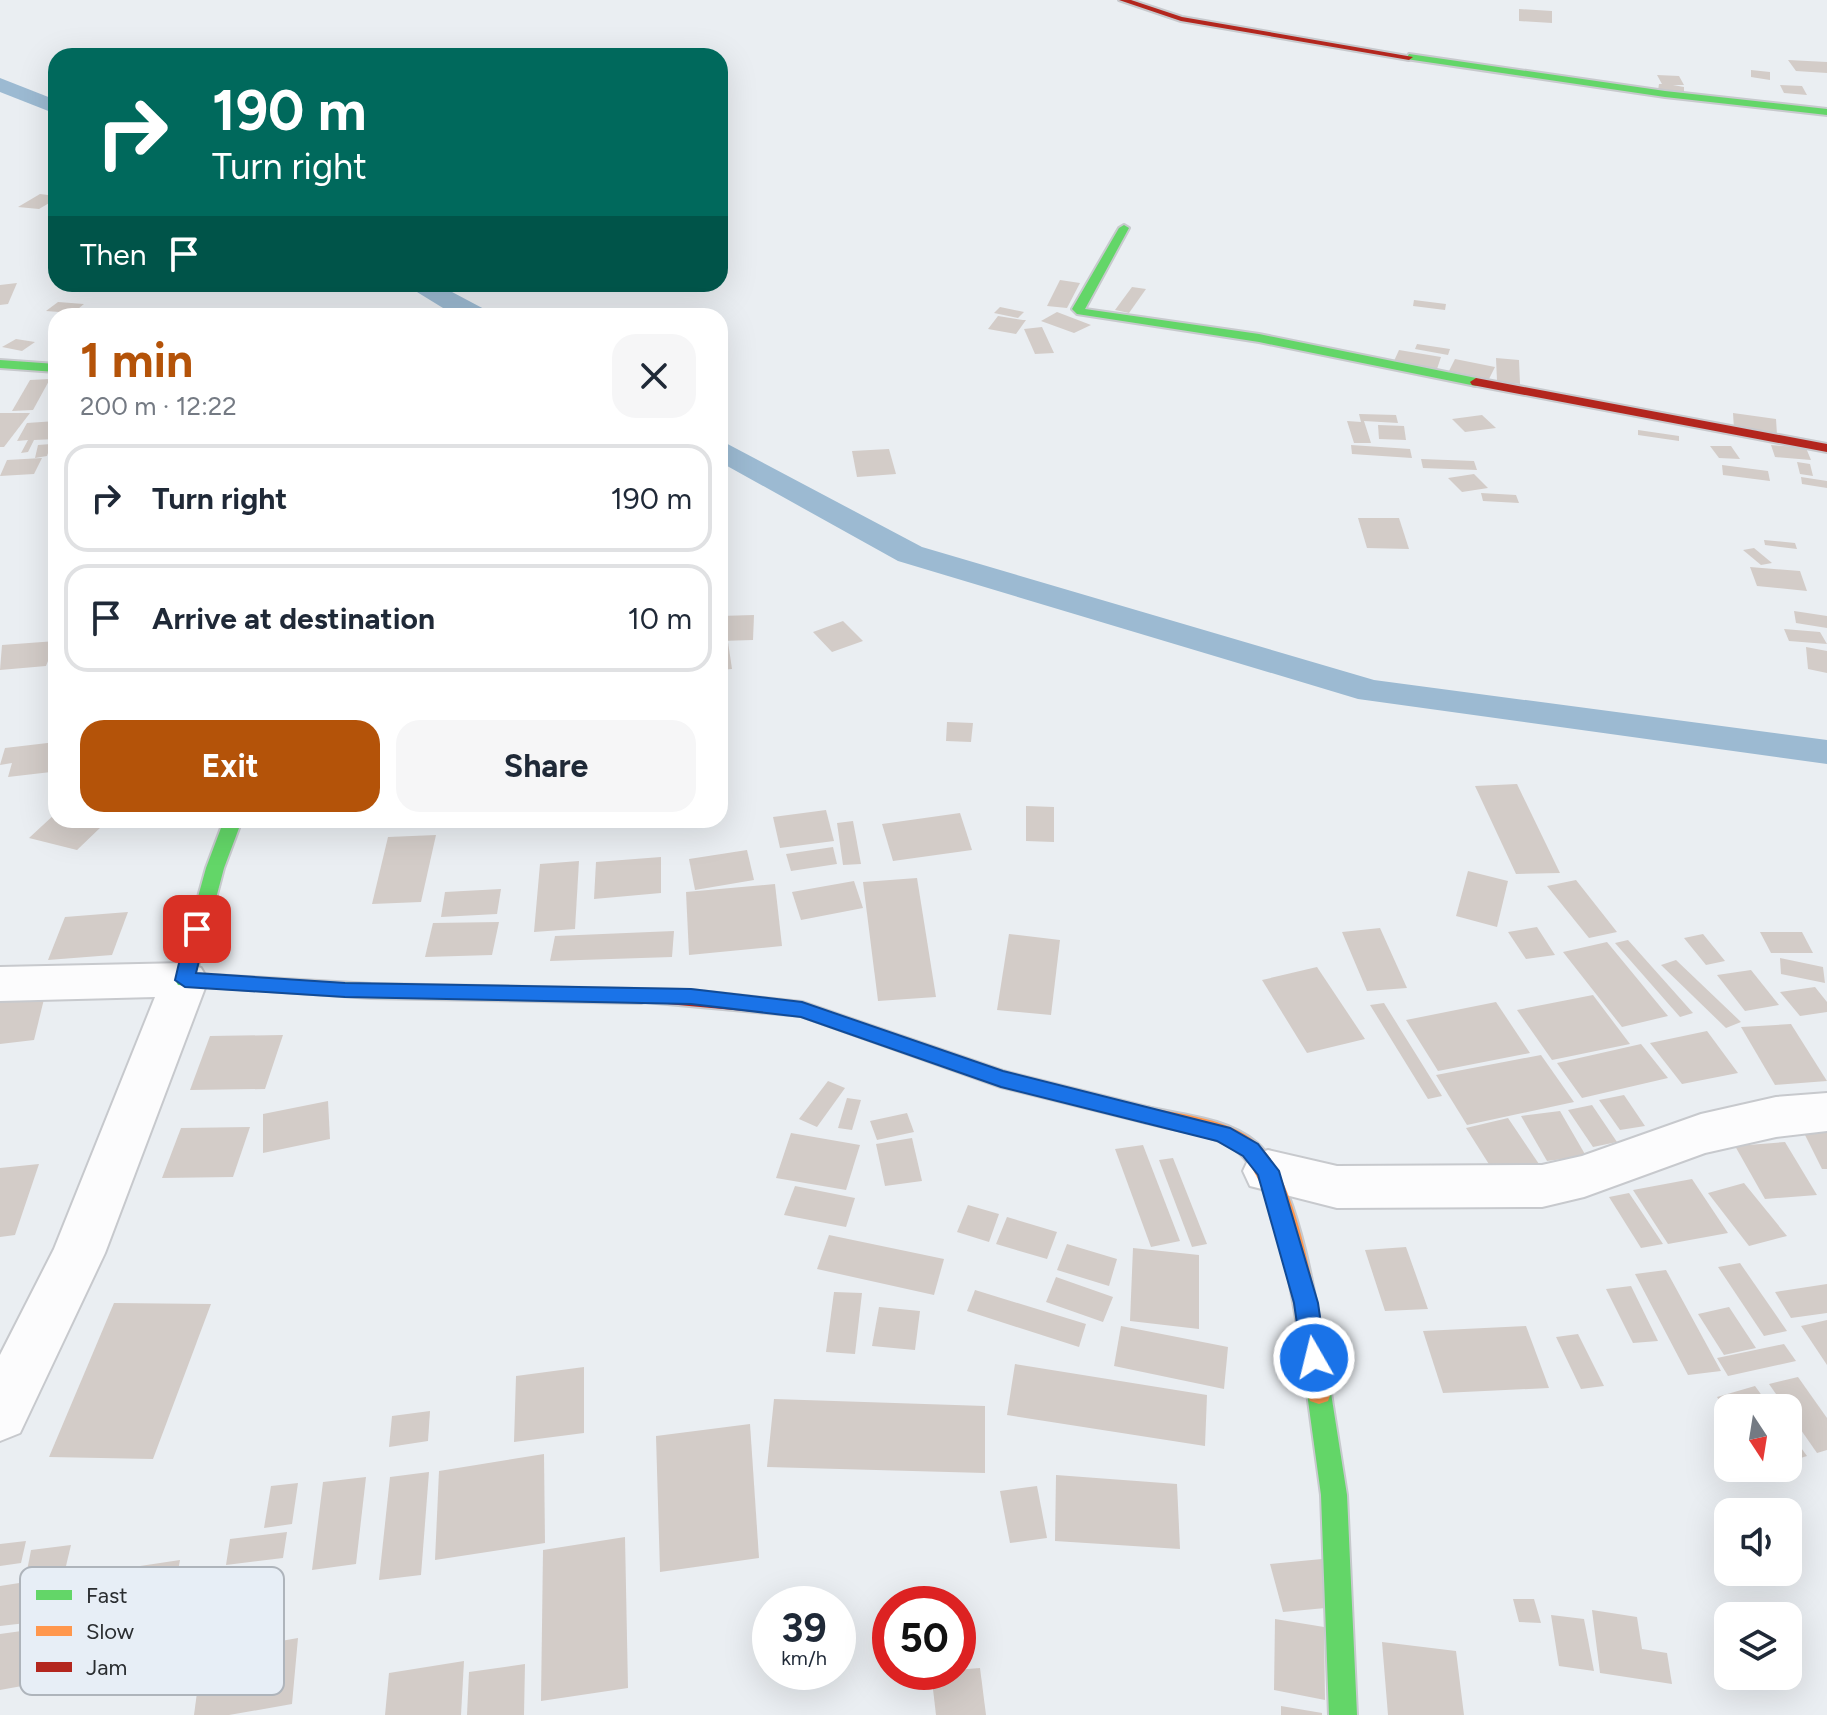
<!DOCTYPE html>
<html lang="en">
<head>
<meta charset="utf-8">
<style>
  body { margin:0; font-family:Figtree,sans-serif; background:#f6f6f7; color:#1f2937; height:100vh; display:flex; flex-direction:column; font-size:30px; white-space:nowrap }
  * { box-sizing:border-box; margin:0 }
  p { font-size:26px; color:#747a83 }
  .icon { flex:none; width:44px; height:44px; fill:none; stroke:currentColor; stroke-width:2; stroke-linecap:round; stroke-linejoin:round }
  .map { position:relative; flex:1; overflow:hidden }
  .side { position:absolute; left:48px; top:308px; width:680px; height:520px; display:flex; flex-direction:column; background:#fff; border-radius:24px; box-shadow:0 8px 32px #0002 }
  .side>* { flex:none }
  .banner { position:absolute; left:48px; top:48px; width:680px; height:244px; border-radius:24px; box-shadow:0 8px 32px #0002; background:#00695c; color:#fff; overflow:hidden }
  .needle { width:52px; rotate:168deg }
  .buttons { position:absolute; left:1714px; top:1394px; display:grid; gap:16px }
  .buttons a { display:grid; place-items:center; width:88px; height:88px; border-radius:16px; background:#fff; box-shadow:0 8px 32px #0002; font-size:40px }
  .speed { position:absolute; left:752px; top:1586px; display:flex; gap:16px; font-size:40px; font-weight:700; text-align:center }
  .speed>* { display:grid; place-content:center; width:104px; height:104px; border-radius:50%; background:#fff; box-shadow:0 8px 32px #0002; line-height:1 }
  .speed small { font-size:20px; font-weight:400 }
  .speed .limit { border:12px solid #d22; background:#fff; color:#111 }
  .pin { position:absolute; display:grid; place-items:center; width:68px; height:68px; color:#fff; margin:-34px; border-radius:16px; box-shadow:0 4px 12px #0006 }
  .me { position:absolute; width:88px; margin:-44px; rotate:352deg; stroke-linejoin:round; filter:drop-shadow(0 0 6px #0008) }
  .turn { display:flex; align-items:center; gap:28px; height:168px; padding:0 32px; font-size:36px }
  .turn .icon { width:104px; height:104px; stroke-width:2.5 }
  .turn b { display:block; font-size:56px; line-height:68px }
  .then { display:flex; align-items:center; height:76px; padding:0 32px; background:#0003; gap:16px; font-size:30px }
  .round { display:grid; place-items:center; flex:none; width:84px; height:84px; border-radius:24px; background:#f6f6f7 }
  .headline { display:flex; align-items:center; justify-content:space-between; height:136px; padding:0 32px }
  h1 { font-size:48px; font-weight:700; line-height:60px; color:#b45309 }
  .primary-button { display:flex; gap:16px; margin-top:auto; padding:16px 32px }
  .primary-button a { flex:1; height:92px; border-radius:24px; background:#b45309; color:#fff; font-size:32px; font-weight:700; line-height:92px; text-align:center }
  .primary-button a+a { background:#f6f6f7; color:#1f2937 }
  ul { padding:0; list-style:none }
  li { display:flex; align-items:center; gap:24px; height:108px; margin:0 16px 12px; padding:0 16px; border:4px solid #e0e1e3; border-radius:24px }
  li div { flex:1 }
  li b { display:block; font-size:30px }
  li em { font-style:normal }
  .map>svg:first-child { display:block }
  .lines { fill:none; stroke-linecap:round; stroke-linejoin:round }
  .canal { fill:#9cbad2; fill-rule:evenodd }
  .building { fill:#d3ccc8 }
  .street-casing { stroke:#c7c9cd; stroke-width:4 }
  .fast-casing { stroke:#c7c9cd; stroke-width:4 }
  .slow-casing { stroke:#c7c9cd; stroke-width:4 }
  .jam-casing { stroke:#c7c9cd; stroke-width:4 }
  .street { fill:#fcfcfd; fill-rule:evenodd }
  .fast { fill:#63d668; fill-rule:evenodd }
  .slow { fill:#ff974d; fill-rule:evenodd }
  .jam { fill:#b3261e; fill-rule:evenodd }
  .route { fill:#1a73e8; stroke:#114b97; stroke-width:2 }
  .key { fill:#e7eef6; stroke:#aeb4bb; stroke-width:2 }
  .key-label { font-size:22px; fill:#2a2d30 }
</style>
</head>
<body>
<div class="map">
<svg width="1827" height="1715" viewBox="0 0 1827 1715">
  <rect width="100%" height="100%" fill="#eaeef2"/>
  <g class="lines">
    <g class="canal">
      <polygon points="0,78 56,100 56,114 0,92"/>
      <polygon points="404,284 437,284 486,310 490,316 456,316"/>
      <polygon points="720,440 922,547 1374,680 1827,740 1827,764 1358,699 898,561 720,462"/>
    </g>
  </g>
  <g class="building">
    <polygon points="1519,9 1552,11 1552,23 1519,21"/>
    <polygon points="1788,60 1827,62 1827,73 1796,71"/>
    <polygon points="1751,70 1770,72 1770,80 1751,77"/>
    <polygon points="1657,75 1679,76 1684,85 1673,85 1684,87 1684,92 1658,90 1659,84 1662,84"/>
    <polygon points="1780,85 1802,86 1807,95 1784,93"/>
    <polygon points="40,194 56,196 56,199 39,209 18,207"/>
    <polygon points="1060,280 1080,283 1067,308 1047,306"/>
    <polygon points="17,283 8,304 0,305 0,285"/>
    <polygon points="1132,287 1146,289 1129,313 1115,310"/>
    <polygon points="1414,300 1446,304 1445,310 1413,306"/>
    <polygon points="58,302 84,304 73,313 46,311"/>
    <polygon points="1000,307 1024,312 1018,318 994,313"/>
    <polygon points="1057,312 1091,325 1074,333 1041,321"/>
    <polygon points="998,316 1023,320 1026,320 1016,334 988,329"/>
    <polygon points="1042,327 1054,353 1035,354 1024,329"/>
    <polygon points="16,339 35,342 22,351 2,347"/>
    <polygon points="1417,344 1450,349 1448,355 1415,349"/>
    <polygon points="1399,350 1441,357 1437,369 1394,361"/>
    <polygon points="1496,358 1519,360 1520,384 1497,381"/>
    <polygon points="1455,359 1495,367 1489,379 1449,371"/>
    <polygon points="50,379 33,410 12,411 30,380"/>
    <polygon points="0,413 30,413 4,447 0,447"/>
    <polygon points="1733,413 1776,419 1777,435 1734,429"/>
    <polygon points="1359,414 1396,415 1398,423 1364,421 1371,443 1354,443 1347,421 1361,422"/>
    <polygon points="1482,415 1496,428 1465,432 1452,419"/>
    <polygon points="56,421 56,439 34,440 28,452 21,453 28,440 17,441 27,423"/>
    <polygon points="1378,425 1404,426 1406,440 1379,439"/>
    <polygon points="1638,430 1679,436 1679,441 1638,435"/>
    <polygon points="51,444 47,456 35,458 38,445"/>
    <polygon points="1351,445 1410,449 1412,458 1352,454"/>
    <polygon points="1771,445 1806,448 1811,460 1775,457"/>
    <polygon points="1710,446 1731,446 1740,459 1719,458"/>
    <polygon points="889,449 896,474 857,477 852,451"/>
    <polygon points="42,458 34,474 0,476 7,460"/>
    <polygon points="1421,459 1474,461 1477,470 1423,468"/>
    <polygon points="1797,462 1810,464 1813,476 1800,474"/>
    <polygon points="1722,465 1768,471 1770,481 1723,475"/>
    <polygon points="1474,474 1488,488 1462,492 1448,478"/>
    <polygon points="1801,477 1827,481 1827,488 1802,484"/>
    <polygon points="1481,493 1516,495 1519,503 1483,501"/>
    <polygon points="1358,518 1399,518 1409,549 1367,548"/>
    <polygon points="1764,540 1795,543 1797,549 1765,545"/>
    <polygon points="1754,548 1772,563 1761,565 1743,550"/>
    <polygon points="1750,567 1800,571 1807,591 1757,586"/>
    <polygon points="1794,611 1827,616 1827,628 1796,623"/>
    <polygon points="754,615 753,640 720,641 720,616"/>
    <polygon points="843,621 863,641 832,652 813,632"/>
    <polygon points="1784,629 1820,632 1827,644 1789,641"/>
    <polygon points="56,641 46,666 0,670 2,645"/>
    <polygon points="728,642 732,669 720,670 720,643"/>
    <polygon points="1806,647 1827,651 1827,673 1808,669"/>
    <polygon points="947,722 973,723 971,742 946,741"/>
    <polygon points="56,742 51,772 8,777 12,763 0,765 5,748"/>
    <polygon points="1517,784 1560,873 1516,874 1475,786"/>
    <polygon points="1026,806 1054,807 1054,842 1026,841"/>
    <polygon points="826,810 834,841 780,848 773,817"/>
    <polygon points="56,813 56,820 80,820 102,826 77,850 29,838"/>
    <polygon points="960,813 972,850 893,861 882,824"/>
    <polygon points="853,821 861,864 843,865 837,823"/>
    <polygon points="436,835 421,902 372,904 388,837"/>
    <polygon points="833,847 837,864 791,871 786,854"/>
    <polygon points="747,850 754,880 695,890 689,859"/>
    <polygon points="661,857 661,893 594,899 596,862"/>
    <polygon points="579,861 575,929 534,932 540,864"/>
    <polygon points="1468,871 1508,881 1497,927 1456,916"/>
    <polygon points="917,878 936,997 878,1001 863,882"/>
    <polygon points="1576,880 1617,932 1589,938 1547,886"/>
    <polygon points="854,881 863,908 801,920 792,892"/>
    <polygon points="775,884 782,946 689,955 686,892"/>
    <polygon points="501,889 497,914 441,917 445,892"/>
    <polygon points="128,912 112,955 48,960 65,917"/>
    <polygon points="499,922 492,955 425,957 433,923"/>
    <polygon points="1537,927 1555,955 1526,959 1508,932"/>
    <polygon points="1380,928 1407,988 1367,991 1342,932"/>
    <polygon points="674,931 672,957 550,961 555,936"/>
    <polygon points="1760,932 1802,932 1813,953 1771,953"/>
    <polygon points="1009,934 1060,940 1051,1015 997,1010"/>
    <polygon points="1703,934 1725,961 1706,965 1684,938"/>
    <polygon points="1628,940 1693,1013 1680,1017 1615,943"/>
    <polygon points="1607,942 1668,1016 1622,1027 1563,952"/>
    <polygon points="1780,958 1823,967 1825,983 1781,974"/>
    <polygon points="1676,960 1741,1022 1726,1028 1661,965"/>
    <polygon points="1317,967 1365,1039 1307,1053 1262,980"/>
    <polygon points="1751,970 1779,1005 1745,1011 1717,975"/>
    <polygon points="1815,987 1827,1002 1827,1012 1800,1016 1780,992"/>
    <polygon points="46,991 34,1040 0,1044 0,997"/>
    <polygon points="1593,995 1630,1044 1552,1060 1517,1010"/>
    <polygon points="1496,1002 1530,1053 1438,1071 1406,1020"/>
    <polygon points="1384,1003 1442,1096 1428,1099 1370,1005"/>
    <polygon points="1791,1024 1827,1081 1775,1085 1741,1027"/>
    <polygon points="1707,1031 1738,1073 1682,1084 1650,1043"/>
    <polygon points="283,1035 265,1089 190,1090 210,1036"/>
    <polygon points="1641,1044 1668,1078 1582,1098 1557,1063"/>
    <polygon points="1541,1055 1574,1102 1467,1125 1436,1075"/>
    <polygon points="828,1081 845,1088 817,1127 799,1119"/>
    <polygon points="1624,1095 1645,1126 1620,1130 1599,1100"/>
    <polygon points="847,1098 861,1100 852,1130 838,1128"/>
    <polygon points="328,1101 330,1139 263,1153 263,1114"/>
    <polygon points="1592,1105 1617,1142 1593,1147 1568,1110"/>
    <polygon points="1560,1111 1586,1156 1547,1161 1521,1116"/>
    <polygon points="907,1113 914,1132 877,1140 870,1121"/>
    <polygon points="1508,1118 1543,1170 1499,1180 1466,1128"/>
    <polygon points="1827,1124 1827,1169 1822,1169 1800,1125"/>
    <polygon points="250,1127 233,1177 162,1178 181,1128"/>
    <polygon points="791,1133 860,1145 846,1190 776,1178"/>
    <polygon points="912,1138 922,1181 885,1186 876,1144"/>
    <polygon points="1785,1142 1817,1195 1765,1199 1735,1146"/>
    <polygon points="1143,1145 1180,1241 1151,1247 1115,1149"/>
    <polygon points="1173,1158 1207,1244 1192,1247 1159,1160"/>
    <polygon points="39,1164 15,1235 0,1237 0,1168"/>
    <polygon points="1692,1179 1728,1233 1668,1244 1633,1190"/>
    <polygon points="1744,1183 1787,1236 1749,1246 1708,1193"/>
    <polygon points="795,1186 855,1198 846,1227 784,1215"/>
    <polygon points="1629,1193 1663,1244 1641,1248 1609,1197"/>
    <polygon points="968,1205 999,1214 989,1242 957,1232"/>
    <polygon points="1007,1217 1057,1232 1047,1259 996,1244"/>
    <polygon points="829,1235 944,1259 934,1295 817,1269"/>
    <polygon points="1067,1244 1117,1259 1109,1286 1057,1270"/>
    <polygon points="1406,1247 1428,1309 1385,1311 1365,1250"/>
    <polygon points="1133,1248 1199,1255 1199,1329 1130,1321"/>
    <polygon points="1740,1263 1787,1331 1764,1336 1718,1267"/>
    <polygon points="1666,1270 1721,1371 1688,1375 1635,1274"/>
    <polygon points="1056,1277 1113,1297 1103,1322 1046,1302"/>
    <polygon points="1827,1284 1827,1313 1791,1318 1775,1292"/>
    <polygon points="1631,1286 1658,1341 1633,1343 1606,1289"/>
    <polygon points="975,1290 1086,1324 1079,1347 967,1311"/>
    <polygon points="834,1292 862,1293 855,1354 826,1352"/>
    <polygon points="114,1303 211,1304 153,1459 49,1457"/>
    <polygon points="879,1307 920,1311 915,1350 872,1346"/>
    <polygon points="1729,1307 1756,1348 1724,1355 1698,1314"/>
    <polygon points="1827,1320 1827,1365 1801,1326"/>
    <polygon points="1121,1326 1228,1347 1224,1389 1114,1366"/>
    <polygon points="1526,1326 1549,1388 1443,1393 1423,1331"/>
    <polygon points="1578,1334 1604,1386 1581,1389 1556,1337"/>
    <polygon points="1784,1344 1796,1361 1728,1376 1717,1358"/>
    <polygon points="1015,1364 1207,1395 1205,1446 1007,1415"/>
    <polygon points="584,1367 584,1433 514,1442 516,1376"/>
    <polygon points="1798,1377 1827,1418 1827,1450 1817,1453 1769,1384"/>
    <polygon points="1755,1386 1771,1408 1728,1408 1728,1413 1717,1397"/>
    <polygon points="774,1399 985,1406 985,1473 767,1467"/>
    <polygon points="430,1411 428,1441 389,1447 392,1416"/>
    <polygon points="750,1424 759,1558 660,1572 656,1436"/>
    <polygon points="1788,1430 1807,1456 1788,1462"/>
    <polygon points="544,1454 545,1543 435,1560 439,1471"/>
    <polygon points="429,1472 421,1575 379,1580 390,1477"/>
    <polygon points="1056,1475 1177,1484 1180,1549 1055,1541"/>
    <polygon points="366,1477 356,1564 312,1570 323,1482"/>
    <polygon points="298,1483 292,1524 264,1528 271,1486"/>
    <polygon points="1037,1486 1047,1538 1010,1543 1000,1491"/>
    <polygon points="287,1532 283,1558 226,1565 230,1539"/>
    <polygon points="625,1537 628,1688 541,1701 543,1550"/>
    <polygon points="26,1541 21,1563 0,1566 0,1544"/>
    <polygon points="71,1545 66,1566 27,1571 31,1550"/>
    <polygon points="1322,1559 1336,1607 1283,1612 1270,1564"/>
    <polygon points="180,1560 167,1628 128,1633 140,1566"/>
    <polygon points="45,1579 35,1622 0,1626 0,1586"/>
    <polygon points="1513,1599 1534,1599 1541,1623 1519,1622"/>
    <polygon points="1592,1610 1637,1617 1642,1649 1667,1653 1672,1684 1600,1673"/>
    <polygon points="1551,1615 1584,1619 1594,1671 1559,1666"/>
    <polygon points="1275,1619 1324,1627 1325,1700 1274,1690"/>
    <polygon points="36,1629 22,1686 0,1690 0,1634"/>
    <polygon points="298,1638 292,1704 229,1715 194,1715 202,1655"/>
    <polygon points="1382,1642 1456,1651 1464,1715 1388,1715"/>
    <polygon points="464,1661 461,1715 385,1715 389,1673"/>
    <polygon points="525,1664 524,1715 467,1715 469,1672"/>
    <polygon points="980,1668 986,1715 936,1715 931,1672"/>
    <polygon points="1281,1706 1322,1713 1322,1715 1281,1715"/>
  </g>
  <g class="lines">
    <g class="street-casing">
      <g id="street">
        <polygon points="185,963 201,968 208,980 105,1253 20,1433 0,1441 0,1355 54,1249 155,997 0,1001 0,967"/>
        <polygon points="1827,1093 1827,1131 1776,1137 1705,1153 1584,1197 1542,1207 1337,1208 1250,1186 1243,1171 1250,1156 1268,1150 1337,1166 1542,1165 1582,1156 1701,1114 1776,1097"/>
      </g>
    </g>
    <g class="fast-casing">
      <g id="fast">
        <polygon points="1409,54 1665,91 1827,109 1827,115 1665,97 1406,59"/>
        <polygon points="1124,225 1129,228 1085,309 1259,334 1476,378 1482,382 1476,386 1259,342 1077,314 1072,309 1119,228"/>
        <polygon points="0,360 56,364 56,372 0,368"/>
        <polygon points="224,820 242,820 224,868 196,974 371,984 641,989 648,991 651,996 648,1001 641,1003 371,998 178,985 175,980 206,868"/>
        <polygon points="1319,1382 1328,1385 1331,1393 1347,1495 1357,1715 1329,1715 1321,1495 1307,1393 1310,1385"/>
      </g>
    </g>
    <g class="slow-casing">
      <path id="slow" d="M1147,1107C1183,1115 1228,1118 1257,1143C1302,1181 1322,1334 1331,1393L1328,1401L1319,1404L1310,1401L1307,1393C1299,1338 1281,1179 1234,1149C1206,1131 1171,1131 1140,1121L1136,1115L1140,1109Z"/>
    </g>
    <g class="jam-casing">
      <g id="jam">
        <polygon points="1119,0 1131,0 1182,17 1413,57 1409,60 1181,21"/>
        <polygon points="1476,378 1827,444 1827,452 1472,385 1470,382"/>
        <polygon points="641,989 691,990 802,1002 1003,1071 1147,1107 1154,1109 1158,1115 1154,1121 1147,1123 1001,1087 801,1016 634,1001 631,996 634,991"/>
      </g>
    </g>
    <use href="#street" class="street"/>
    <use href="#fast" class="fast"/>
    <use href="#slow" class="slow"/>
    <use href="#jam" class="jam"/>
  </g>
  <polygon class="route" points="197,922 207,929 196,973 345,983 691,989 802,1002 1003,1071 1230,1128 1258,1144 1279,1171 1318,1303 1326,1358 1323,1366 1314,1369 1306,1366 1302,1358 1294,1303 1258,1175 1243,1156 1217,1141 1001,1087 801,1017 691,1004 345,997 185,987 175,980 187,929"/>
  <rect x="20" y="1567" width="264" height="128" rx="12" class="key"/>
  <rect x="36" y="1590" width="36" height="10" fill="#63d668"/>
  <rect x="36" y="1626" width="36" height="10" fill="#ff974d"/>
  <rect x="36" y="1662" width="36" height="10" fill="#b3261e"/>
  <g class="key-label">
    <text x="86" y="1603">Fast</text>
    <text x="86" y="1639">Slow</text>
    <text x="86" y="1675">Jam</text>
  </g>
</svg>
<div class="buttons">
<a><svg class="needle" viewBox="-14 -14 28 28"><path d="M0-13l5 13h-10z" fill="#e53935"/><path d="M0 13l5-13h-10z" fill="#747a83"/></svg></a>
<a><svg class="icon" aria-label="sound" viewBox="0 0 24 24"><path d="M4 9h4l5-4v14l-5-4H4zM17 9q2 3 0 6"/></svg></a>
<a><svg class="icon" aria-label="layers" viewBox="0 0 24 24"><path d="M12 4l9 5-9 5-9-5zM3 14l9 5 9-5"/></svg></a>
</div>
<div class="speed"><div>39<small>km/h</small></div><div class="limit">50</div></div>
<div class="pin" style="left:197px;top:929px;background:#d93025"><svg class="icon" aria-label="arrive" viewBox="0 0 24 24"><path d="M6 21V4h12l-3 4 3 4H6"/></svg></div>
<svg class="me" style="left:1314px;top:1358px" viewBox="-20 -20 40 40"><circle r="17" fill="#1a73e8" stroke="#fff" stroke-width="3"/><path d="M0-11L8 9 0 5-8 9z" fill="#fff"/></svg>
<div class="banner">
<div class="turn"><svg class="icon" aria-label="right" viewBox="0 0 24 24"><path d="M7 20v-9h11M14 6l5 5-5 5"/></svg><div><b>190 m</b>Turn right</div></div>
<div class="then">Then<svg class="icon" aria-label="arrive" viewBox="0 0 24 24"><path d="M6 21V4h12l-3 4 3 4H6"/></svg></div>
</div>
<section class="side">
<div class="headline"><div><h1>1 min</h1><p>200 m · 12:22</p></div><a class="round"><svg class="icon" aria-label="close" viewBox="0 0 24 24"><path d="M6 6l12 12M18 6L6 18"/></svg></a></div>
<ul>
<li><svg class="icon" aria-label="right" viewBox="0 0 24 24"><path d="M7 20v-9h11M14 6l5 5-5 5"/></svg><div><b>Turn right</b></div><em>190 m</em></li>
<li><svg class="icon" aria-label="arrive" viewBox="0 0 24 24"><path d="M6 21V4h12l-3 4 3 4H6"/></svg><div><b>Arrive at destination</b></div><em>10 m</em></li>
</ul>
<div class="primary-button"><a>Exit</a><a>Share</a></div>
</section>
</div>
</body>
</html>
